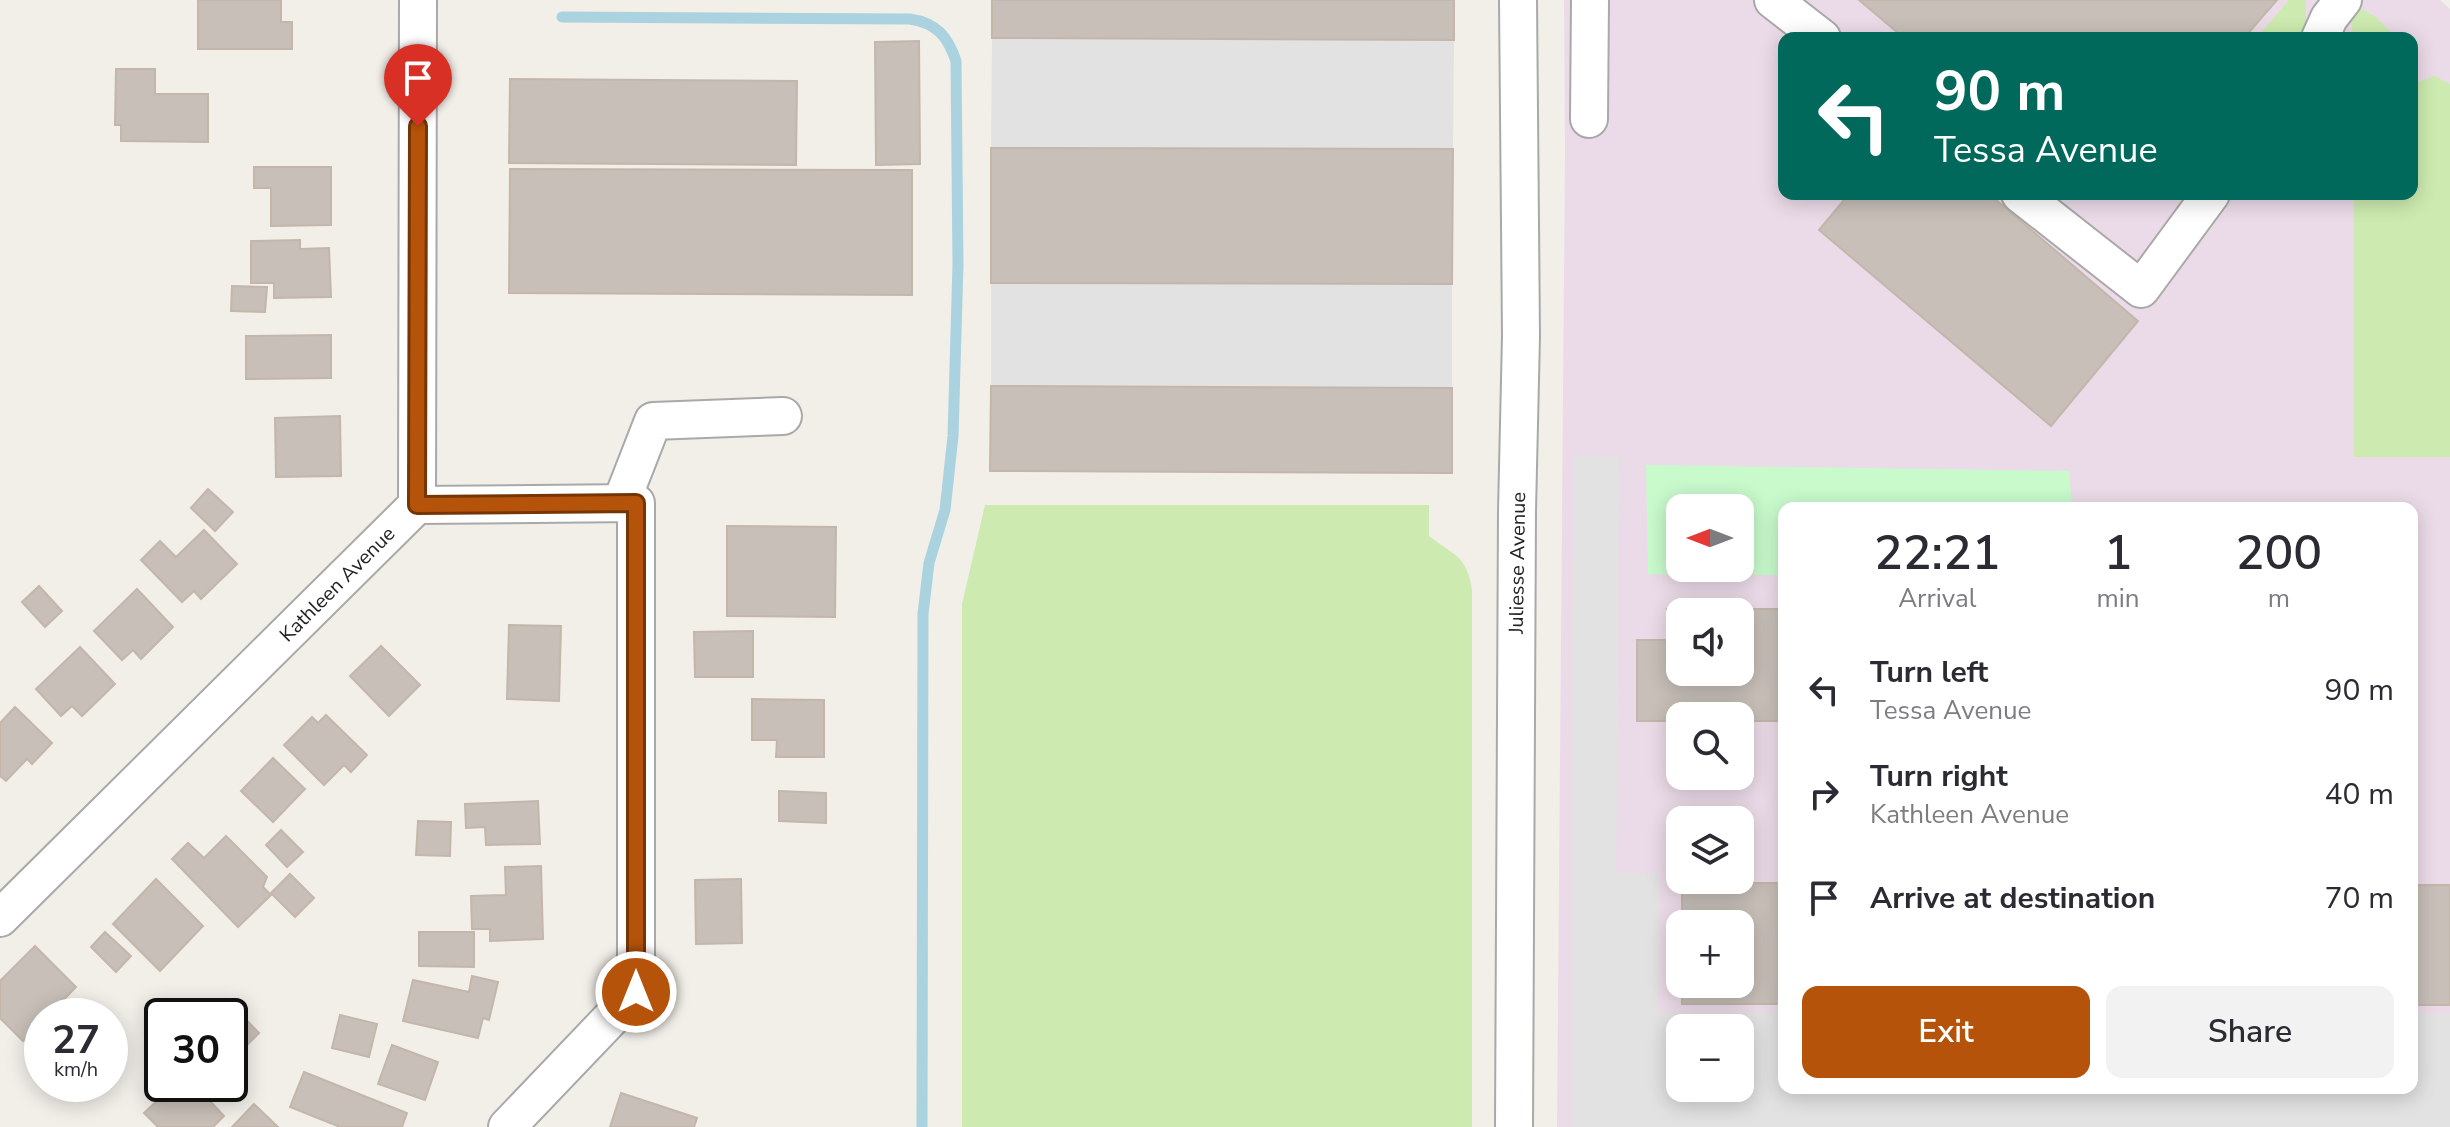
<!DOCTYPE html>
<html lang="en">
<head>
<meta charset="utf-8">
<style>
  body { margin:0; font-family:"Nunito Sans",sans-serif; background:#f2f2f3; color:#2b2b33; height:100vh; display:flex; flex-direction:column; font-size:30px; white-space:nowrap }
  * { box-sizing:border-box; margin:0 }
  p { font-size:26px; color:#7c7c81 }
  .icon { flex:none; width:44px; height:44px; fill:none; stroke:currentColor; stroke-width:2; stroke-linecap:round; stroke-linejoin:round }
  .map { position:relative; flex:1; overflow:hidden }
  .drawer { position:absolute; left:1778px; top:502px; width:640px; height:592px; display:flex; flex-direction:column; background:#fff; border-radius:16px; box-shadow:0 4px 20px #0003 }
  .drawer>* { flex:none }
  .guide { position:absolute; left:1778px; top:32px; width:640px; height:168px; border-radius:16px; box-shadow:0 4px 20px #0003; background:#00695c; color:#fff; overflow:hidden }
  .needle { width:52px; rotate:270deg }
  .fabs { position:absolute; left:1666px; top:494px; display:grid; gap:16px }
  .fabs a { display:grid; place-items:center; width:88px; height:88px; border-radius:16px; background:#fff; box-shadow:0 4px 20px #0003; font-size:40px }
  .speed { position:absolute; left:24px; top:998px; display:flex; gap:16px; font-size:40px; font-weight:700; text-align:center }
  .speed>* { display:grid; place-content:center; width:104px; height:104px; border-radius:50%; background:#fff; box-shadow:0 4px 20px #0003; line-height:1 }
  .speed small { font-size:20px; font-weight:400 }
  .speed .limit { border:4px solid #111; border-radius:12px; background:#fff; color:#111 }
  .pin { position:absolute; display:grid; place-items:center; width:68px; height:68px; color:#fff; margin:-82px -34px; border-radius:50% 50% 50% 0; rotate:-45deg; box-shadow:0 0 8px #0007 }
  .pin .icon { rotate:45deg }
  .me { position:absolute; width:88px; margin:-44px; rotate:0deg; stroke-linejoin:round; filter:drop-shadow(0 0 6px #0008) }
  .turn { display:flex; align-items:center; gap:28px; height:168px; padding:0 24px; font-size:36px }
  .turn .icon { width:104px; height:104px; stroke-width:2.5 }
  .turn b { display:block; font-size:56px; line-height:68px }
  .eta { display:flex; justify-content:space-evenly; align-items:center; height:136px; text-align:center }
  .eta b { font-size:48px; font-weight:600; line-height:56px }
  .cta { display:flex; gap:16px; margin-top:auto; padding:16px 24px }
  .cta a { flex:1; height:92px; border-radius:16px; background:#b45309; color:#fff; font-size:32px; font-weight:600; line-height:92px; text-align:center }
  .cta a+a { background:#f2f2f3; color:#2b2b33 }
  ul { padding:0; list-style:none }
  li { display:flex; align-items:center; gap:24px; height:104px; padding:0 24px }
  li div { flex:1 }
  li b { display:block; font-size:30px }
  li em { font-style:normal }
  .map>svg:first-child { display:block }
  .industrial { fill:#ebdbe8; fill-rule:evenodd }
  .grass { fill:#cdebb0 }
  .park { fill:#c8facc; fill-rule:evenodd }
  .parking { fill:#e2e2e2; fill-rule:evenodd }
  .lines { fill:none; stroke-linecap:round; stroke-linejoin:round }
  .stream { stroke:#aad3df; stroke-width:11 }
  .building { fill:#c7bfb8; stroke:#c4b6ab; stroke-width:2; fill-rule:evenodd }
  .minor-casing { stroke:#a9a9a9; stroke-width:40 }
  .minor { stroke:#fff; stroke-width:36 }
  .route-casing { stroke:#753606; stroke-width:20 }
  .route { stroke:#b45309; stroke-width:14 }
  .labels { text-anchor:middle; stroke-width:7; stroke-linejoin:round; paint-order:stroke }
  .street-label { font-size:20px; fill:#222; stroke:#fff }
</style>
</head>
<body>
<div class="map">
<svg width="2450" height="1127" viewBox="0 0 2450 1127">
  <rect width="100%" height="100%" fill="#f2efe9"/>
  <path class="industrial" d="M1564,0H2440L2450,9V1127H1557L1565,153ZM1784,38H2412V194H1784ZM1680,508H1740V568H1680ZM1784,508H2412V1088H1784ZM1680,612H1740V672H1680ZM1680,716H1740V776H1680ZM1680,820H1740V880H1680ZM1680,924H1740V984H1680ZM1680,1028H1740V1088H1680Z"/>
  <g class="grass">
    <polygon points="2289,0 2306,0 2306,38 2257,37"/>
    <polygon points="2354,5 2375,16 2396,38 2353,38 2350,6"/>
    <polygon points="2435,76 2450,84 2450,457 2354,457 2354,194 2412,194 2412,84"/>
    <path d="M985,505H1429V536C1453,555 1467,555 1472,590V1127H962V604Z"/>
  </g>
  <path class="park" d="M1646,465L2069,471L2072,508H1784V575L1648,574ZM1680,508H1740V568H1680Z"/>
  <g class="parking">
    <polygon points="992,38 1454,40 1453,149 991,148"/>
    <polygon points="991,283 1452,284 1452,388 991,386"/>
    <path d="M1573,455L1619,456L1616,873L1660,874L1658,1012H1784V1088H2412V1014H2450V1127H1571ZM1680,1028H1740V1088H1680Z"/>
  </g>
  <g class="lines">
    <path class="stream" d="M562,17L910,19C937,23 948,37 956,61L958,264L953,436L945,510L929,563L923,614L922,1127"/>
  </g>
  <g class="building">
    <polygon points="198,0 281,0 281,22 292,22 292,49 198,49"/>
    <polygon points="992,0 1454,0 1454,40 992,38"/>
    <polygon points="1859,0 2277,0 2244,38 1904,38"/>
    <polygon points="919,41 920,164 876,165 875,42"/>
    <polygon points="116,69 155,69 155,94 208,94 208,142 121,141 121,125 115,125"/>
    <polygon points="510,79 797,81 796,165 509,163"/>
    <polygon points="991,148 1453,149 1452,284 991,283"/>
    <polygon points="254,167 331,167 331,225 271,226 271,188 254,188"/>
    <polygon points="510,169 912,170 912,295 509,293"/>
    <polygon points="1849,194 1989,194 2138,321 2051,426 1819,230"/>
    <polygon points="300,240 300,249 329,248 331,297 274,298 274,283 251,283 251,241"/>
    <polygon points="232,286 267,287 265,312 231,311"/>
    <polygon points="331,335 331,378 246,379 246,336"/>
    <polygon points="991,386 1452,388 1452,473 990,471"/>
    <polygon points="340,416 341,476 276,477 275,418"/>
    <polygon points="208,489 233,512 215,531 191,508"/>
    <polygon points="727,526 836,527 835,617 727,616"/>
    <polygon points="204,530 237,564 201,599 194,591 182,602 141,560 160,541 176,557"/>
    <polygon points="39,586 62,611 45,627 22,602"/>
    <polygon points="137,589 173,627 141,659 133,650 122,660 94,631"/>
    <path d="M1667,609H1784V721H1740V716H1680V721H1637V640H1667ZM1680,612H1740V672H1680Z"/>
    <polygon points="509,625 561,626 559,701 507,699"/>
    <polygon points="753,631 753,677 695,677 694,632"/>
    <polygon points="381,646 420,685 389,716 350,676"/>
    <polygon points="80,647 115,684 82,716 72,706 61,716 36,689"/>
    <polygon points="752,699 824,700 824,757 776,757 777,740 752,740"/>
    <polygon points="15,707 52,743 32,764 27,759 6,781 0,776 0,723"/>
    <polygon points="326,715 367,755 351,772 344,765 324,785 284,745 312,717 318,723"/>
    <polygon points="273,758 305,789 273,822 241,791"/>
    <polygon points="779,791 826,793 826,823 779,821"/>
    <polygon points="538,801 540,844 486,845 485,827 466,828 465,804"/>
    <polygon points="418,821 451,822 450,856 416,855"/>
    <polygon points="281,830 303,852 287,867 266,845"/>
    <polygon points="226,836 267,877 263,887 271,895 238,927 172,859 188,843 204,858"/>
    <polygon points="541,866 543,939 490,941 490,929 472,929 471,896 506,895 505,867"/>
    <polygon points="290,874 314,898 295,917 271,893"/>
    <polygon points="156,879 203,926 160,971 113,924"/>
    <polygon points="741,879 742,943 696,944 695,880"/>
    <polygon points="1682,883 1784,883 1784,1004 1682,1004 1682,984 1740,984 1740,924 1682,924"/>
    <rect x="2412" y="885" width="38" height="120"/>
    <polygon points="105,932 131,956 116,972 91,947"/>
    <polygon points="419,932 474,932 474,967 419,966"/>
    <polygon points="35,946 76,987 48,1016 42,1016 42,1022 23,1041 0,1018 0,981"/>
    <polygon points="472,976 498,982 489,1020 483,1018 478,1038 403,1021 413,980 469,992"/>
    <polygon points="230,1003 259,1033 230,1062 230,1016 216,1016"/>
    <polygon points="340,1015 377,1024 369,1057 332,1048"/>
    <polygon points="392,1045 438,1062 425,1100 378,1084"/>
    <polygon points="304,1072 407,1113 402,1127 340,1127 290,1107"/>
    <polygon points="175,1084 194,1084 224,1116 213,1127 158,1127 144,1113"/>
    <polygon points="621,1093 697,1118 694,1127 610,1127"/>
    <polygon points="254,1104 278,1127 232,1127"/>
  </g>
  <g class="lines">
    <g class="minor-casing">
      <g id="minor">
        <polyline points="1773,0 1822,38"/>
        <polyline points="2320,38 2329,18 2343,0"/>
        <polyline points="1589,119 1590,0"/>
        <polyline points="2020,194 2141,289 2211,194"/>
        <polyline points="621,503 653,421 783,416"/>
        <polyline points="417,505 636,503 636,992 507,1127"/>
        <polyline points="0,918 417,505 418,0"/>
        <polyline points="1514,1127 1517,511 1521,336 1518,0"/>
      </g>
    </g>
    <use href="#minor" class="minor"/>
  </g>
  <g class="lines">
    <g class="route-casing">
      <polyline id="route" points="418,126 417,505 636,503 636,992"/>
    </g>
    <use href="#route" class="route"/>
  </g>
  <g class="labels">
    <g class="street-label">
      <text transform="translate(1517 563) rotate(-89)" y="7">Juliesse Avenue</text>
      <text transform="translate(337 584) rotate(-45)" y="7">Kathleen Avenue</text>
    </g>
  </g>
</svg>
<div class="fabs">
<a><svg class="needle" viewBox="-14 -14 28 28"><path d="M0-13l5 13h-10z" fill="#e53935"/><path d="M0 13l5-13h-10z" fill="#7c7c81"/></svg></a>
<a><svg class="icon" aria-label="sound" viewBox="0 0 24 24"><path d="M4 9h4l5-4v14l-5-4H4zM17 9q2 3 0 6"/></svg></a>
<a><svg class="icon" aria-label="search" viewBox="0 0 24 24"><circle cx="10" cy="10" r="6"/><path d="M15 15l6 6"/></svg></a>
<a><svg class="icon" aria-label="layers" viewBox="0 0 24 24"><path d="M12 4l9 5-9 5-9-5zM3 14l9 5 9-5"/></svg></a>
<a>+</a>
<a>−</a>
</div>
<div class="speed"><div>27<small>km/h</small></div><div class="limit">30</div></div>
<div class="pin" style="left:418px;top:126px;background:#d93025"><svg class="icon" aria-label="arrive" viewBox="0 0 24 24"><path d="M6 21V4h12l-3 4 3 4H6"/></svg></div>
<svg class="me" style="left:636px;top:992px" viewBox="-20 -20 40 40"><circle r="17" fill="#b45309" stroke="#fff" stroke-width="3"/><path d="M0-11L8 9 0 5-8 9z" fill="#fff"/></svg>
<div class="guide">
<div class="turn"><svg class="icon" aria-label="left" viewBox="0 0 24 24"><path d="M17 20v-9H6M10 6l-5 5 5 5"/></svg><div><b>90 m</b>Tessa Avenue</div></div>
</div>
<section class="drawer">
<div class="eta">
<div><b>22:21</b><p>Arrival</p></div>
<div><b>1</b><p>min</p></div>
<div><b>200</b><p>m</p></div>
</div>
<ul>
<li><svg class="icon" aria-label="left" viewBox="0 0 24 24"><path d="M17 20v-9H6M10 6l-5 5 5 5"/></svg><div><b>Turn left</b><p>Tessa Avenue</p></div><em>90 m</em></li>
<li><svg class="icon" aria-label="right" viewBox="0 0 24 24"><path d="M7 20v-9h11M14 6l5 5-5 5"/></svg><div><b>Turn right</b><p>Kathleen Avenue</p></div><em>40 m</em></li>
<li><svg class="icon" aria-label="arrive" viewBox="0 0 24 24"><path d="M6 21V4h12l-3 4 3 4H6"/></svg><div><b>Arrive at destination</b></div><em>70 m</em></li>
</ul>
<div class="cta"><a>Exit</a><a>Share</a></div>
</section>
</div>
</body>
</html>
